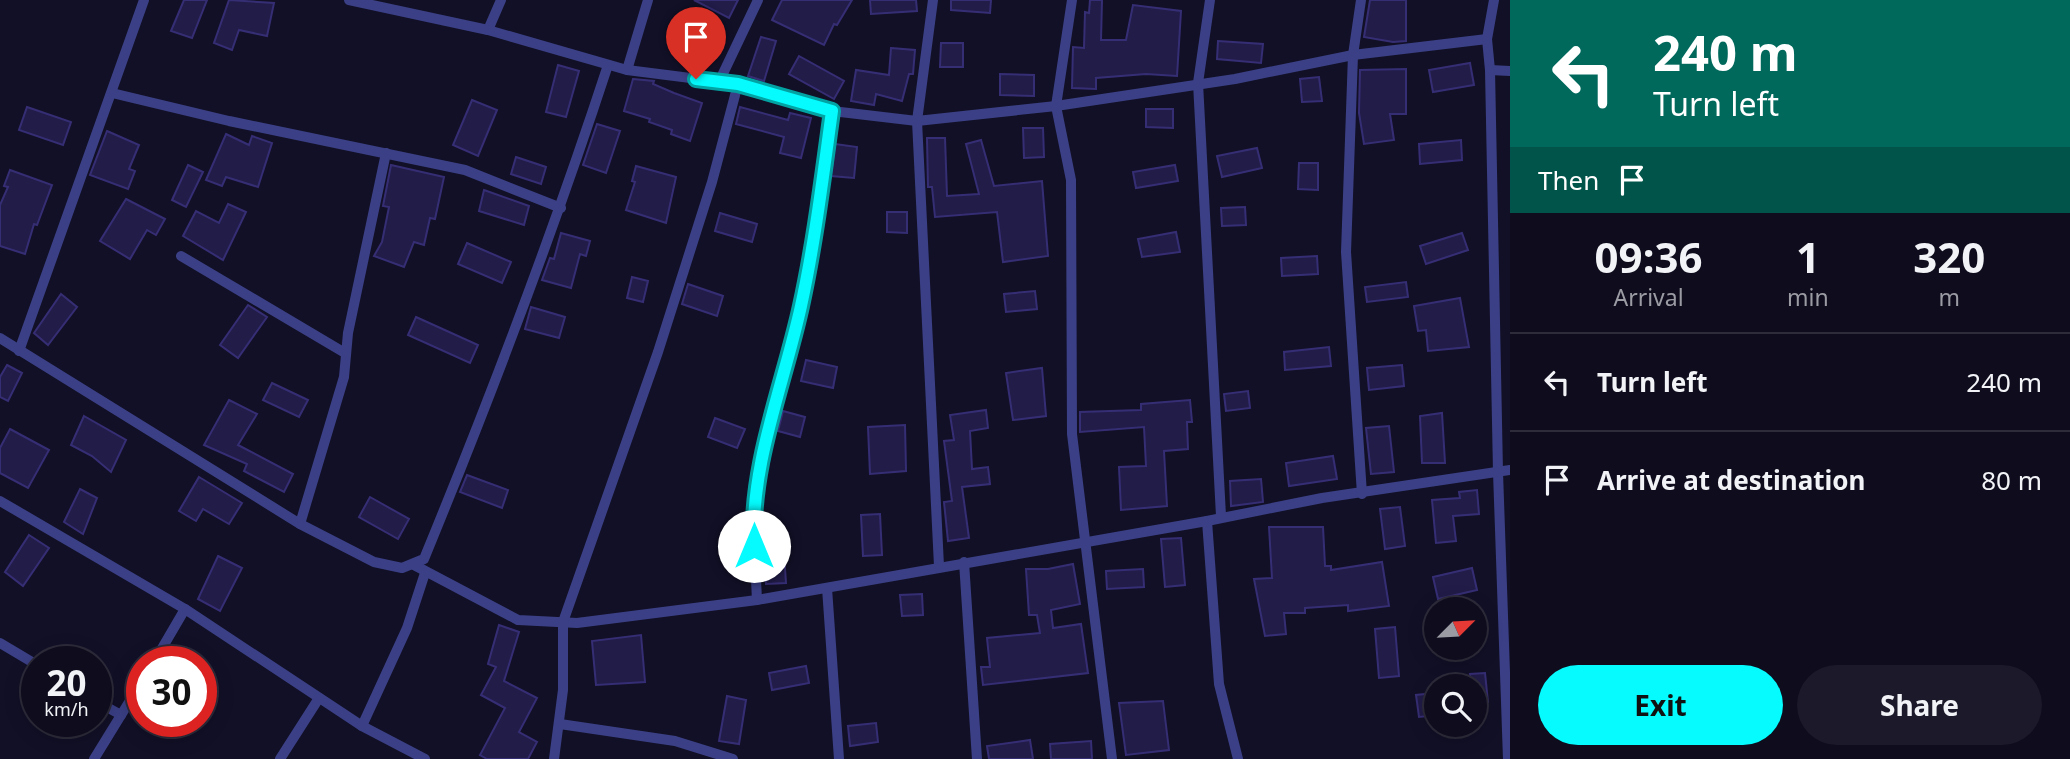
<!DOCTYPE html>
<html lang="en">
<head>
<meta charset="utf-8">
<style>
  body { margin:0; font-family:"Noto Sans",sans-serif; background:#1c1a2a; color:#f1f3f6; height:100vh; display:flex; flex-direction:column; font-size:26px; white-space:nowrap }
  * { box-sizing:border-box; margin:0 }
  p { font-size:23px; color:#9b9ba4 }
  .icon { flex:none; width:38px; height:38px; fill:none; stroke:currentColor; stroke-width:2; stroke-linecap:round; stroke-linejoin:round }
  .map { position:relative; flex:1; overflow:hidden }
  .details { display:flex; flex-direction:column; background:#0e0c1d; width:560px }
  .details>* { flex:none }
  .hud { background:#00695c; color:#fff; overflow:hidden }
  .needle { width:46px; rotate:66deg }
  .tools { position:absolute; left:1424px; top:597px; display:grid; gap:14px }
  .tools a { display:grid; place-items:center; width:63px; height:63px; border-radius:50%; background:#0e0c1d; box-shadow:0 4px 18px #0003,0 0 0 2px #2e2c3b; font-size:35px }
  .speed { position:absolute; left:21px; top:646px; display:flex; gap:14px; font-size:35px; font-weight:700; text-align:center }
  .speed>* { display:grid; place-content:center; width:91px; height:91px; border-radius:50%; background:#0e0c1d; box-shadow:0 4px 18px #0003,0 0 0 2px #2e2c3b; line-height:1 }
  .speed small { font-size:18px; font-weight:400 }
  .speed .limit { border:10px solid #d22; background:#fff; color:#111 }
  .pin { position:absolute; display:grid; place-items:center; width:60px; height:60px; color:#fff; margin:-72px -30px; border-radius:50% 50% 50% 0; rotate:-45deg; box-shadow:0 0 7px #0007 }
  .pin .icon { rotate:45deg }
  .me { position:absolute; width:77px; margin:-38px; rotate:0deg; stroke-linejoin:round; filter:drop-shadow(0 0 5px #0008) }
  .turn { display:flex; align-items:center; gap:24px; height:147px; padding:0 28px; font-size:32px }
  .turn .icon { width:91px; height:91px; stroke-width:2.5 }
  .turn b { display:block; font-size:49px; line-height:60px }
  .then { display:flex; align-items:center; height:66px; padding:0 28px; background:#0003; gap:14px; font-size:26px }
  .eta { display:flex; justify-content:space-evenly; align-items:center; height:119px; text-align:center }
  .eta b { font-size:42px; font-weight:700; line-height:49px }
  .cta { display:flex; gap:14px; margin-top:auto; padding:14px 28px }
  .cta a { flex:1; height:80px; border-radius:42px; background:#05fbfd; color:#111; font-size:28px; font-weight:700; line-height:80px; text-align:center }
  .cta a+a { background:#1c1a2a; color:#f1f3f6 }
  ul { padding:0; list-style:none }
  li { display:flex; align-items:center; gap:21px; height:98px; padding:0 28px; border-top:2px solid #2e2c3b }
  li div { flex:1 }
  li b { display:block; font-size:26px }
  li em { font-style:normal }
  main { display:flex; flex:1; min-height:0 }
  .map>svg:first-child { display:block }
  .building { fill:#211c48; stroke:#362e74; stroke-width:2 }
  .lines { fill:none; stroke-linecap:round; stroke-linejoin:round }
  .minor { stroke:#3b4086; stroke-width:10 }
  .route-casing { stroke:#03a3a4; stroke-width:18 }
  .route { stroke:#05fbfd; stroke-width:12 }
</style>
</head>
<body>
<main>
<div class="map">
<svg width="1510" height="759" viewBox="0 0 1510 759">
  <rect width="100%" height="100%" fill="#121027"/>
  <g class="building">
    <polygon points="184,0 207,0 192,38 171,31"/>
    <polygon points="229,0 274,3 267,36 239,30 232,50 214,43"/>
    <polygon points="694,0 738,0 729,18"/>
    <polygon points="782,0 852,0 837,25 834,24 824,45 772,20"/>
    <polygon points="870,0 916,0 917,11 871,14"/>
    <polygon points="951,0 991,0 990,13 951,10"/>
    <polygon points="1090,0 1102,0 1101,40 1126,40 1133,5 1181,11 1177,76 1146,74 1096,78 1096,89 1072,88 1073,47 1084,48 1085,12 1089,13"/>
    <polygon points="1370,0 1406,0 1406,41 1393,42 1364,37"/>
    <polygon points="761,37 776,41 764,81 748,76"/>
    <polygon points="1218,41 1263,44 1261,63 1217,59"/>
    <polygon points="941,43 963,43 963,67 940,67"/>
    <polygon points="891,48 915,50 913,74 909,74 902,101 876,94 874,105 851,101 856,70 889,75"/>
    <polygon points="799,56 844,81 834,99 789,74"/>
    <polygon points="1470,63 1474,85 1433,92 1429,70"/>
    <polygon points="558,65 579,71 566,117 546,112"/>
    <polygon points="1406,69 1406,114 1390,114 1394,140 1364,144 1359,113 1360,70"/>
    <polygon points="1000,74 1034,75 1034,96 1000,95"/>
    <polygon points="1319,77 1322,101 1302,102 1300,79"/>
    <polygon points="633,79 654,81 653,84 674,93 702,103 690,141 671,134 672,130 649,122 650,119 624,111"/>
    <polygon points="472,100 497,110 478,156 453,145"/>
    <polygon points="27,107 71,122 63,145 19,130"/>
    <polygon points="740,107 788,120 790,113 811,118 801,158 780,153 784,137 736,124"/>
    <polygon points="1146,109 1173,109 1173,128 1146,127"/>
    <polygon points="597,124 620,131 606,173 583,165"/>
    <polygon points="1023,128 1043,128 1044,157 1024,158"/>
    <polygon points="107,131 139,145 129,169 135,171 128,189 90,175"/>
    <polygon points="226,134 249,145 252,136 272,143 258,187 226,177 222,186 206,180"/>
    <polygon points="927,138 945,138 947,196 979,194 966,144 981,140 994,186 1042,181 1048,256 1003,262 997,212 935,217 932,187 928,187"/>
    <polygon points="1461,140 1462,160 1420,164 1419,144"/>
    <polygon points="835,144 857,147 854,178 831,176"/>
    <polygon points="1257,148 1262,168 1222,177 1217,156"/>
    <polygon points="516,157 546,167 541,184 511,174"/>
    <polygon points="1299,163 1318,163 1318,190 1298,189"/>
    <polygon points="188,165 203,172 186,207 172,200"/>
    <polygon points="391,165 444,177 435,219 430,218 424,245 414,242 404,267 374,256 382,242 389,207 383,206"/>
    <polygon points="1175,165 1178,181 1136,188 1133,172"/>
    <polygon points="636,166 676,177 666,223 626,210 635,182 632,181"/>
    <polygon points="10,170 52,185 37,225 34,224 25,254 0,246 0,205 8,187 4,186"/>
    <polygon points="484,190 529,206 524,225 479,211"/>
    <polygon points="126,199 165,219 156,235 147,230 130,259 100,241"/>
    <polygon points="228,204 246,212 223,260 183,236 196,211 219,223"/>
    <polygon points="1245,207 1246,225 1222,226 1221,208"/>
    <polygon points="887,212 907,212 907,233 887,232"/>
    <polygon points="720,213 757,224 752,242 715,231"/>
    <polygon points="1176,232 1180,252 1142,257 1138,239"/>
    <polygon points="561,233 590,241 586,256 580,254 571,288 542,280 550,258 554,259"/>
    <polygon points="1462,233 1468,250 1426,264 1420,246"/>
    <polygon points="467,243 511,262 502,283 458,264"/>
    <polygon points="1317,256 1318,274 1282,276 1281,258"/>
    <polygon points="632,277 648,281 643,302 627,298"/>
    <polygon points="1406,282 1408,297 1367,302 1365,287"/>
    <polygon points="688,284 723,296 717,316 682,304"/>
    <polygon points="1035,291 1037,309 1006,312 1004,294"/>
    <polygon points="61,294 77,307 48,345 34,333"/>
    <polygon points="1460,298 1469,347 1428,351 1426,330 1418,331 1414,306"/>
    <polygon points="248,305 267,317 238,358 220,345"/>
    <polygon points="531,307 565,317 559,338 525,329"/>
    <polygon points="416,317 478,345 470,363 408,335"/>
    <polygon points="1329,347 1331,366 1285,370 1284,352"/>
    <polygon points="806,360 837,367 833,388 801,381"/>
    <polygon points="7,365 22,373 8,401 0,397 0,377"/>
    <polygon points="1402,365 1404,386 1369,390 1367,368"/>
    <polygon points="1042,368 1046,416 1013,420 1006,373"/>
    <polygon points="272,383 308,400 299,417 263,400"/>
    <polygon points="1248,391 1250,408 1226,411 1224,394"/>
    <polygon points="229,400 257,414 238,445 293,474 284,492 244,471 247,464 204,445"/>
    <polygon points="1190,400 1192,422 1187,422 1188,449 1164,451 1167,506 1121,510 1119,467 1146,466 1144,427 1080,432 1080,412 1141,410 1141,404"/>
    <polygon points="986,410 988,428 970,431 972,469 988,467 990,484 962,487 969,538 948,541 944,502 952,501 944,441 954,440 950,415"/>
    <polygon points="783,411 805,417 800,437 778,431"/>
    <polygon points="1442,413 1445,463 1422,463 1420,416"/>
    <polygon points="84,416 126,440 111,472 92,456 71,445"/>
    <polygon points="715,418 745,429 737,448 708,437"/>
    <polygon points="905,425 906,471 870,474 868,427"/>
    <polygon points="1389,426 1394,472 1371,474 1366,428"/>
    <polygon points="10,429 49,450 28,488 0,473 0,448"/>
    <polygon points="1333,456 1337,479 1289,486 1286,463"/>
    <polygon points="467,475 508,490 502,508 460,492"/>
    <polygon points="199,477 242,503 229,524 203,509 196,521 179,511"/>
    <polygon points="1261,479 1263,502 1231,506 1230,481"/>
    <polygon points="80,489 97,498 83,534 64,522"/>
    <polygon points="1477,490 1479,514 1453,516 1456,541 1436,543 1432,500 1460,498 1459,492"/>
    <polygon points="370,497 409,519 398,539 359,517"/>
    <polygon points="1400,507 1405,546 1385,549 1380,509"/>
    <polygon points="880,514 882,555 863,556 861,515"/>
    <polygon points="1269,527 1323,527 1325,566 1331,566 1331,570 1382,562 1389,606 1348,611 1348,605 1305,608 1305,613 1284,613 1286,634 1265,636 1254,579 1272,578"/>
    <polygon points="29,535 49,548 23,586 5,572"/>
    <polygon points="1181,538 1185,585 1165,587 1161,539"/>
    <polygon points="783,539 786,583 766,584 764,540"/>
    <polygon points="218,556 242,568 220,611 198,599"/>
    <polygon points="1073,564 1080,604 1051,610 1053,628 1081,624 1088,673 983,685 981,667 990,667 987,638 1040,633 1037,615 1029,615 1026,569 1048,569"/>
    <polygon points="1472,568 1477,590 1438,599 1433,577"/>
    <polygon points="1143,569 1144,587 1107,589 1106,571"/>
    <polygon points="922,594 923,615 902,616 900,595"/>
    <polygon points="499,625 519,632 504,681 537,698 519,732 537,742 528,759 487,759 480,755 505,708 481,695 496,667 488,664"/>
    <polygon points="1395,627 1399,676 1379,678 1375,629"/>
    <polygon points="641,635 645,682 596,685 592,641"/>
    <polygon points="806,666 809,683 772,690 769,673"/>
    <polygon points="1485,673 1488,702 1475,703 1475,686 1471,686 1470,674"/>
    <polygon points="1435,693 1437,715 1419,717 1416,695"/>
    <polygon points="727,696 746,700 739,744 719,741"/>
    <polygon points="1163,701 1169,750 1126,755 1119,703"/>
    <polygon points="876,723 878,742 850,746 848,726"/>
    <polygon points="1030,740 1033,759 989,759 987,746"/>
    <polygon points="1091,741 1092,759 1051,759 1050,744"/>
  </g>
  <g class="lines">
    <g class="minor">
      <polyline points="349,0 488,30 627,70 738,84 832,111 917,121 1056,106 1235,79 1353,55 1487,39"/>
      <polyline points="933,0 917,121 939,566"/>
      <polyline points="1072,0 1056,106 1071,180 1072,434 1112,759"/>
      <polyline points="1210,0 1198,83 1221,516"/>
      <polyline points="1361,0 1353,55 1346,252 1362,494"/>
      <polyline points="1494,0 1487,39 1490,70 1498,472 1508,759"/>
      <polyline points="488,30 501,0"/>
      <polyline points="627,70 648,0"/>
      <polyline points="1490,70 1510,71"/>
      <polyline points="719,82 758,0"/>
      <polyline points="112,93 229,121 465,170 561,208"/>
      <polyline points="181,256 345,353"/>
      <path d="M0,338L300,524L374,562L402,568L424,559C491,396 553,233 608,65"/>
      <polyline points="19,351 144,0"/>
      <polyline points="0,501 185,609 362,726 425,759"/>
      <polyline points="1207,521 1219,684 1238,759"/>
      <polyline points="300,524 344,377 348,333 386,153"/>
      <polyline points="964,562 977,759"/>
      <polyline points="414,565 518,620 577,623 757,600 1207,521 1322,498 1510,470"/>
      <polyline points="827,588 839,759"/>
      <polyline points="757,600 753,519 762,464 801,305 832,111"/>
      <polyline points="0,643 37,665"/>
      <polyline points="154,662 185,609"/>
      <polyline points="96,701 121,715"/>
      <polyline points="560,724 675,741 733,759"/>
      <polyline points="362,726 407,628 425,573"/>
      <polyline points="94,759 142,681"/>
      <polyline points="280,759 319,698"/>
      <polyline points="554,759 563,690 563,622 658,352 712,182 738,84"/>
    </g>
  </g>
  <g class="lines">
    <g class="route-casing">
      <path id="route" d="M696,79L738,84L832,111C823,176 815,242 801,306C784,384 750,465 754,546"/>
    </g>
    <use href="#route" class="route"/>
  </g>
</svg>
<div class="tools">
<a><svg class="needle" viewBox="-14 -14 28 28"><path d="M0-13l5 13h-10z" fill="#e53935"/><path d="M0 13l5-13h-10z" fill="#9b9ba4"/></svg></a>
<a><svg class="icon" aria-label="search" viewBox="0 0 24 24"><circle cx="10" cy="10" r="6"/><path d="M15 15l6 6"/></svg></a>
</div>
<div class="speed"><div>20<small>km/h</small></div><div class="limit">30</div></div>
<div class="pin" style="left:696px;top:79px;background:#d93025"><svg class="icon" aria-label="arrive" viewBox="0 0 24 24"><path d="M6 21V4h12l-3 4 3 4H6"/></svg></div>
<svg class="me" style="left:754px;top:546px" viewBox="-20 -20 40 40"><circle r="19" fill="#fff"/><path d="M0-13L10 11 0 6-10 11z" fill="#05fbfd"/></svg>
</div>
<section class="details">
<div class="hud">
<div class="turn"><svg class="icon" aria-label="left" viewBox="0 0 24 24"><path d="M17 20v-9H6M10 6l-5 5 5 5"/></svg><div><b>240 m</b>Turn left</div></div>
<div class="then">Then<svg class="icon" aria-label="arrive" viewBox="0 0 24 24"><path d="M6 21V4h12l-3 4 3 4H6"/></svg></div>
</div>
<div class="eta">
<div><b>09:36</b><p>Arrival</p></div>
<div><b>1</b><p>min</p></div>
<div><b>320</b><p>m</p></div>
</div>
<ul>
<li><svg class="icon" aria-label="left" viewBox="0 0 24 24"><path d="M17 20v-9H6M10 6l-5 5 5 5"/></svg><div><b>Turn left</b></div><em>240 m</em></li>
<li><svg class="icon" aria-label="arrive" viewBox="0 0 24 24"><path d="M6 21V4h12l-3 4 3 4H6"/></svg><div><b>Arrive at destination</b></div><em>80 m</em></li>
</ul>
<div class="cta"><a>Exit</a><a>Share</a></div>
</section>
</main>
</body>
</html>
